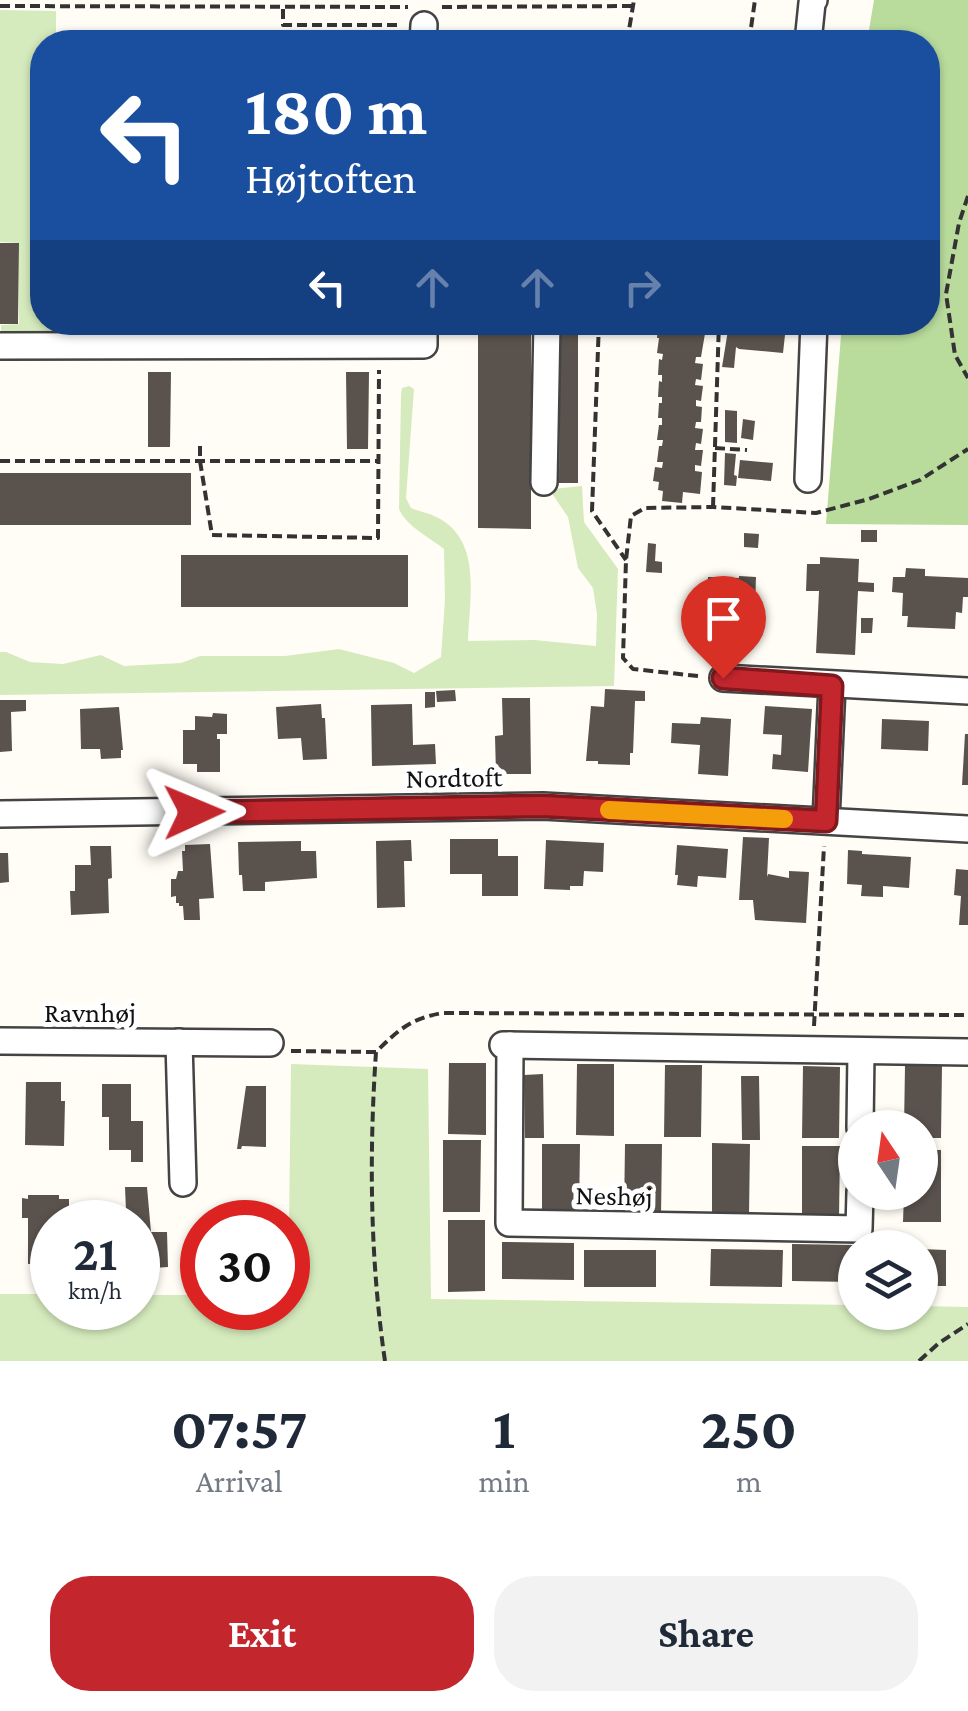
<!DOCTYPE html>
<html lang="en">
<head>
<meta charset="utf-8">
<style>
  body { margin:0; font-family:"Crimson Pro",serif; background:#f2f2f3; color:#1f2937; height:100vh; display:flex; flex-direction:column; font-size:38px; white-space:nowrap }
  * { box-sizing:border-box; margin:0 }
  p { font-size:32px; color:#747a83 }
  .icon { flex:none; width:55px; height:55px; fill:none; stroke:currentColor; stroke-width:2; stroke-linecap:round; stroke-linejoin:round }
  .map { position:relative; height:1361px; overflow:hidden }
  .drawer { display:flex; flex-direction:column; background:#fff; flex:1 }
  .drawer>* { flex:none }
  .top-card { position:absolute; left:30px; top:30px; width:910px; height:305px; border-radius:40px; box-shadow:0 2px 8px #0004; background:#1a4fa0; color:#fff; overflow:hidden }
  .needle { width:65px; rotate:347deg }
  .buttons { position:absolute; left:838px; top:1110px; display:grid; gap:20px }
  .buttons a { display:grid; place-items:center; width:100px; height:100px; border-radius:50%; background:#fff; box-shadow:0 2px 8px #0004; font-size:50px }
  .speed { position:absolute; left:30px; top:1200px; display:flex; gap:20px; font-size:50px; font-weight:700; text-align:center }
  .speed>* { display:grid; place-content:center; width:130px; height:130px; border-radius:50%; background:#fff; box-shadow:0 2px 8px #0004; line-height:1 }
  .speed small { font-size:25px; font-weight:400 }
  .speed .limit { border:15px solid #d22; background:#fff; color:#111 }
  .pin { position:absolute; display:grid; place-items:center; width:85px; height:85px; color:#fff; margin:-102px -42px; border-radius:50% 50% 50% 0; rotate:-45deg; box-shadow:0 0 10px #0007 }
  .pin .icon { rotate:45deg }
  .me { position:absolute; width:110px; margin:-55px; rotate:89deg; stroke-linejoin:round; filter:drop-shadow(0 0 8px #0008) }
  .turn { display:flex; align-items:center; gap:35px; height:210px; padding:0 50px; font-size:45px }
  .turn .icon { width:130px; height:130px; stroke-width:2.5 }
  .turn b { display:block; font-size:70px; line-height:85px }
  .lanes { display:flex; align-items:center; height:95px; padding:0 50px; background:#0003; justify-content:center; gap:50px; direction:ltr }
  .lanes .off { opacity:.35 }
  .eta { display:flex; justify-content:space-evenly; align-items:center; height:170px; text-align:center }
  .eta b { font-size:60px; font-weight:700; line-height:70px }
  .action { display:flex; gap:20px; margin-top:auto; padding:20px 50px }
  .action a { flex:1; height:115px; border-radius:40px; background:#c4262e; color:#fff; font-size:40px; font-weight:700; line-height:115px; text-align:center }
  .action a+a { background:#f2f2f3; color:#1f2937 }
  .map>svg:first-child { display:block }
  .green { fill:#d5ebbd }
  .forest { fill:#b9dc9c }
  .building { fill:#5a524d }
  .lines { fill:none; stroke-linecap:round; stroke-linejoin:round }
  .minor-casing { stroke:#444; stroke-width:30 }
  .path { stroke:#333; stroke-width:4; stroke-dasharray:10 5; stroke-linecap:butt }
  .minor { stroke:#fff; stroke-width:25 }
  .route-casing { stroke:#7f191e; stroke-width:25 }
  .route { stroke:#c4262e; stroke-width:18 }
  .slow { stroke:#f59e0b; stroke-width:18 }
  .labels { text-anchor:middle; stroke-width:10; stroke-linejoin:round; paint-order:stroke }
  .street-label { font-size:28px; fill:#111; stroke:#fff }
</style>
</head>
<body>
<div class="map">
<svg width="968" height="1361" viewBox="0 0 968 1361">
  <rect width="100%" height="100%" fill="#fffdf5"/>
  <g class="green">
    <polygon points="0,10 56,11 56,42 42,42 42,322 364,322 364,333 1,333 1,325 19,324 19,243 0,242"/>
    <path d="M409,386L414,389L406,498L411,508C421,512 433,514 442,520C482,545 469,601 468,641L534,640L596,646L597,614L593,588L578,568L568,517L553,495V489L582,486L584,522L618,569L614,686L0,695V652H6L30,662L63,664L101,655L124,666L181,663L200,656H285L339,649L394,663L414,673L441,657L445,600L444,549C429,537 407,527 399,509L401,395L402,388Z"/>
    <polygon points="291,1064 428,1069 431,1299 855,1305 855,1312 920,1312 920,1306 968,1307 968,1361 0,1361 0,1294 52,1294 52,1308 138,1308 138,1295 202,1295 202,1308 288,1308"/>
  </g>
  <polygon class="forest" points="874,0 968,0 968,525 826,524 842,323 928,322 928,42 867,42"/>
  <g class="building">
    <rect x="58" y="38" width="245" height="4"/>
    <polygon points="0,243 19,243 18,324 0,324"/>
    <polygon points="478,322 531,322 531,529 478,528"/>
    <polygon points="664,322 707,322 701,357 696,357 695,363 703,364 701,380 696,379 695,385 703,386 701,401 696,400 696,406 702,407 701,422 696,422 695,428 703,429 701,444 696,443 695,450 703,450 701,466 695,465 695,471 702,472 700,494 683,492 682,503 662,501 663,491 658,490 659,482 653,481 655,467 662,468 663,462 657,462 659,446 662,446 663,440 657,440 659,425 662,425 662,418 658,418 659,403 662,403 662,397 658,397 659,381 662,382 662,375 658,375 659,359 662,360 663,354 657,353 659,338 657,338 658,324 663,325"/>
    <polygon points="560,323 578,323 578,483 559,483"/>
    <polygon points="729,324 741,325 741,330 785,335 783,353 739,349 736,347 734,368 722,367"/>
    <polygon points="148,372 171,372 170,447 148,447"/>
    <polygon points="346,372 369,372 368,449 347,449"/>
    <polygon points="725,410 737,411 737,443 725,442"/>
    <polygon points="743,419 755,421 753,440 741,438"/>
    <polygon points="725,453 736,454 734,475 737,476 736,486 724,485"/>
    <polygon points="740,460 773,463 771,481 738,478"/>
    <rect x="0" y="473" width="191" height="52"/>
    <rect x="861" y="530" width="16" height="12"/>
    <polygon points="744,533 759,534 758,548 744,547"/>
    <polygon points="648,543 656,544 655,561 662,562 662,573 646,572"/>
    <rect x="181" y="555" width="227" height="52"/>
    <polygon points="820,557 859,559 858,582 874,583 874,592 858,591 855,655 816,653 819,591 806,591 807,564 820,564"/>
    <polygon points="906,568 925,569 925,576 968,578 968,597 963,597 962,613 956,612 955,629 907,627 908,616 902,616 903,593 892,592 893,577 905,577"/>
    <polygon points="739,576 756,577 755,605 740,604 738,648 705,647 708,577 739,578"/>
    <polygon points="861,618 873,618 872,633 861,633"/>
    <polygon points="605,689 645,691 645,701 635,701 633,753 630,753 630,765 598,764 598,761 586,761 591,706 604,707"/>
    <polygon points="455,690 456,701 437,702 436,691"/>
    <polygon points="425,692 435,692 435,707 425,708"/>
    <polygon points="502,698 530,698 531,774 496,774 495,736 503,735"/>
    <polygon points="0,700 26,700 26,711 11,712 12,751 0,752"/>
    <polygon points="321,704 322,718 325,718 327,759 303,760 301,738 278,739 276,707"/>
    <polygon points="412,704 413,745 435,744 436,764 372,766 371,705"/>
    <polygon points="765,706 812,709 808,772 772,769 773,754 781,755 782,735 763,734"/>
    <polygon points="119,707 123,750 121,750 121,758 101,759 100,749 81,749 80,709"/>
    <polygon points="213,713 227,714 227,734 217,734 217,739 220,739 220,772 197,772 197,764 183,764 183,730 195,730 195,716 212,717"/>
    <polygon points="701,717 731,719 728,776 698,774 700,745 671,743 672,723 700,724"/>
    <polygon points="882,719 929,721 928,751 881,749"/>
    <polygon points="965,734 968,734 968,785 962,785"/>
    <polygon points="743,837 769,838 767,877 768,874 789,878 789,871 809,872 806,923 755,920 753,900 739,900"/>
    <polygon points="450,839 498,839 498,856 518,856 518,896 482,896 482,874 450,874"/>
    <polygon points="411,840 412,861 404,861 405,907 377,908 376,841"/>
    <polygon points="546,840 604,843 603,872 584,871 583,886 570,886 570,890 544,889"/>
    <polygon points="301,841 301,851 316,851 317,878 265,882 265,891 243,891 242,875 239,875 238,842"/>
    <polygon points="210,844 214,898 199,899 200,920 184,920 183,906 179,906 179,903 176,903 176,896 171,897 171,879 176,879 178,871 183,871 182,851 185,851 185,845"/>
    <polygon points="677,845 728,849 726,878 698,876 697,887 677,885 678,875 675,875"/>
    <polygon points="90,846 111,846 112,878 108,879 109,913 71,915 70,891 75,891 75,865 91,865"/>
    <polygon points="848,850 862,851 862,854 911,857 909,888 883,886 883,897 861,896 862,885 847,884"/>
    <polygon points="0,853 8,853 9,882 0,883"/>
    <polygon points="956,869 968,870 968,925 959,925 961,896 954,895"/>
    <polygon points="449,1063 486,1063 486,1135 448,1134"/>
    <polygon points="577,1064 614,1064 614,1136 576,1135"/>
    <polygon points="665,1065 702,1065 701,1137 664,1137"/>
    <polygon points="803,1066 840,1067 839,1138 802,1138"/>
    <polygon points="905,1066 942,1066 941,1138 920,1138 920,1128 904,1128"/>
    <polygon points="543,1074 544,1138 525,1138 524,1075"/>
    <polygon points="741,1076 759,1076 760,1140 742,1140"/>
    <polygon points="26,1082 61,1082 61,1101 65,1101 64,1146 25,1145"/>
    <polygon points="102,1084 131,1084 131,1121 143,1121 143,1162 131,1162 131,1150 109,1150 109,1117 102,1117"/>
    <polygon points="246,1086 266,1086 266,1147 242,1146 241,1149 237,1149"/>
    <polygon points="443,1140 481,1140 480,1212 443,1212"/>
    <polygon points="712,1143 750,1144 749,1215 712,1215"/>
    <polygon points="542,1144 580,1144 579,1216 542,1215"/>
    <polygon points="625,1144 662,1144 661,1216 624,1216"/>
    <polygon points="802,1146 840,1146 839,1218 802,1218"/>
    <polygon points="920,1150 941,1150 941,1222 903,1222 904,1192 920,1192"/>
    <polygon points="125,1187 147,1187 151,1232 167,1232 168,1267 138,1269 138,1222 122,1222 122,1211 126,1211"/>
    <polygon points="28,1195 59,1195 59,1199 69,1199 69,1218 59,1218 59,1222 52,1222 52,1264 28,1264 28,1218 22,1218 22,1198 28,1199"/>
    <polygon points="243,1204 260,1204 260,1222 233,1222 233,1208 244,1208"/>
    <polygon points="448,1220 485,1220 485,1291 448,1292"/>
    <polygon points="502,1242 574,1243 574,1280 502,1279"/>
    <polygon points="792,1244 855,1245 855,1282 792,1281"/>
    <polygon points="711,1249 783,1250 782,1287 710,1286"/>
    <polygon points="920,1249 946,1250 946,1286 920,1286"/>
    <rect x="584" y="1250" width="72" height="37"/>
  </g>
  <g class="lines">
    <g class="minor-casing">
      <g id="minor">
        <polyline points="423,42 424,25"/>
        <polyline points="808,42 812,3 814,0"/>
        <polyline points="0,346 424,345 424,322"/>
        <polyline points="808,479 814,322"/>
        <polyline points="544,482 547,322"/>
        <polyline points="723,678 968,691"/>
        <polyline points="0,814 543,806 968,829"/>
        <polyline points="826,821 832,686"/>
        <polyline points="0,1041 270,1043"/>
        <polyline points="179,1042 183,1183"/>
        <polyline points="503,1045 968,1052"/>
        <polyline points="510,1045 509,1223 859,1229 860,1192"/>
        <polyline points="860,1128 861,1051"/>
      </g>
    </g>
    <g class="path">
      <polyline points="0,6 408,7"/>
      <polyline points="442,7 633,6"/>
      <polyline points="283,9 283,25 402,25"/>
      <polyline points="627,42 634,0"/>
      <polyline points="749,42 755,0"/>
      <polyline points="968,196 959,223 946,294 955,355 968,378"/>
      <polyline points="599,322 592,511 626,560"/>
      <polyline points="200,446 200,461 212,535 378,538 379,370"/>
      <polyline points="715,448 747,450"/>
      <polyline points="0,461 378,461"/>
      <polyline points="713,507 719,322"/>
      <polyline points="698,676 633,669 623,658 626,560 631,516 645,508 713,507 816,513 869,499 920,480 968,449"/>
      <polyline points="814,1026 824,846"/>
      <polyline points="291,1051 376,1052"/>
      <path d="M385,1361C370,1260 369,1154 376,1052C398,1030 410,1019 442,1013L968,1015"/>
      <polyline points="919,1361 939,1343 968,1324"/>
    </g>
    <use href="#minor" class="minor"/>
  </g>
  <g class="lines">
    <g class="route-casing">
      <polyline id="route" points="194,812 543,806 826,821 832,686 723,678"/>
    </g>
    <use href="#route" class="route"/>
    <polyline class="slow" points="609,810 784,819"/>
  </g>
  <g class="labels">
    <g class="street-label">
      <text transform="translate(454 777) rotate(-1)" y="10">Nordtoft</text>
      <text x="90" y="1022">Ravnhøj</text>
      <text transform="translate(614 1195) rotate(1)" y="10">Neshøj</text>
    </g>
  </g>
</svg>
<div class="buttons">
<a><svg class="needle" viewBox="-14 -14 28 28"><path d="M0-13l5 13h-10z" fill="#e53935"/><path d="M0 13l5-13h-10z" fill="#747a83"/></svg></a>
<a><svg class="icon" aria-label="layers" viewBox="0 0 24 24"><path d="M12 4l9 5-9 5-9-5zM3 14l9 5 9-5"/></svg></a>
</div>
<div class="speed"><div>21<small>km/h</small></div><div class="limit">30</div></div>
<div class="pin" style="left:723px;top:678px;background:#d93025"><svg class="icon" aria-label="arrive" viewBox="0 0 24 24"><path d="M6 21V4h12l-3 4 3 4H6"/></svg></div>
<svg class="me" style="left:194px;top:812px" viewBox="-20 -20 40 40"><path d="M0-17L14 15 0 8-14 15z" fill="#c4262e" stroke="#fff" stroke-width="4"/></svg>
<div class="top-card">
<div class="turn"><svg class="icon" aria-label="left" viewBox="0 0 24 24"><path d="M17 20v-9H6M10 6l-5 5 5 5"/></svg><div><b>180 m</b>Højtoften</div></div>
<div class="lanes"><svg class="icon" aria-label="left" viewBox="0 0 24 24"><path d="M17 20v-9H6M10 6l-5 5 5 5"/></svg><svg class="icon off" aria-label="ahead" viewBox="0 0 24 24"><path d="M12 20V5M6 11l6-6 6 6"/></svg><svg class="icon off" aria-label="ahead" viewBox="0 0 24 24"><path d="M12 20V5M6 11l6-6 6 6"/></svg><svg class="icon off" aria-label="right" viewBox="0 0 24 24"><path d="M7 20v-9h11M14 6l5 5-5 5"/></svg></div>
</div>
</div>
<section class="drawer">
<div class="eta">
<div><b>07:57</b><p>Arrival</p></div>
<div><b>1</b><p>min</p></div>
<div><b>250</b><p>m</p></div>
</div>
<div class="action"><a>Exit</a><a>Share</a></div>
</section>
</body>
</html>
